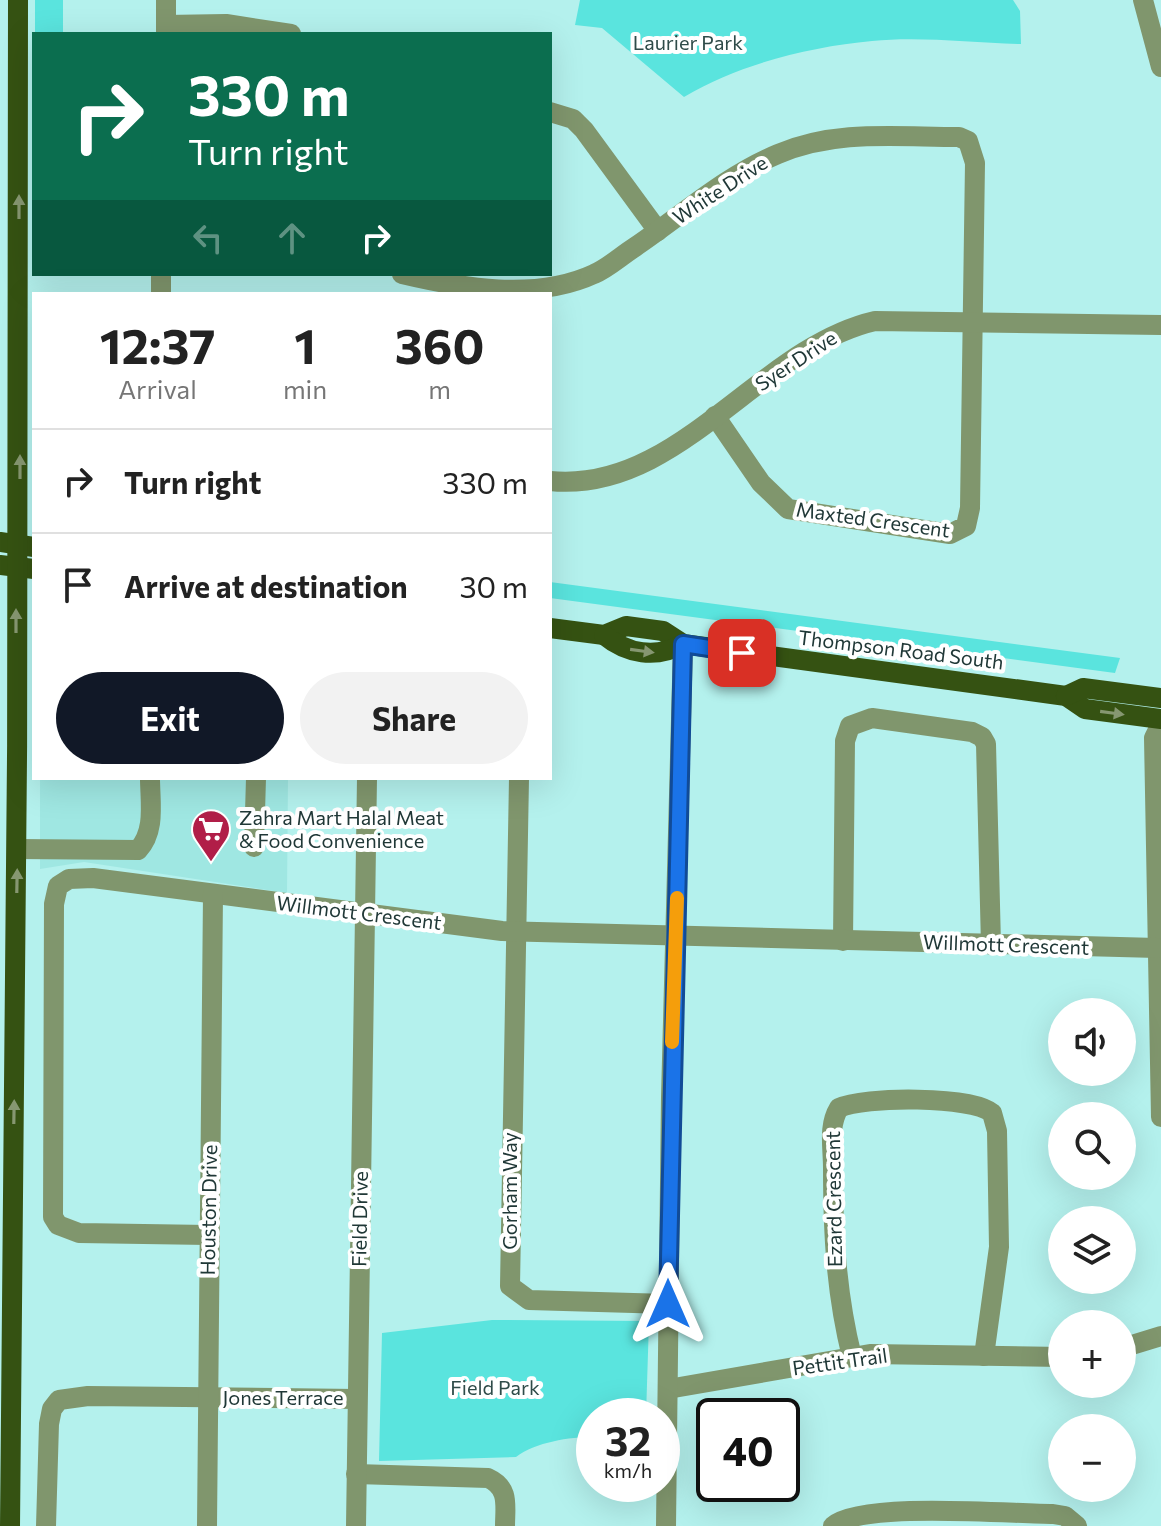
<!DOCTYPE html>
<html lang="en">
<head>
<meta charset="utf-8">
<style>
  body { margin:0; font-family:Commissioner,sans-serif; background:#f2f2f2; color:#222; height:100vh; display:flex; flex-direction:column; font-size:30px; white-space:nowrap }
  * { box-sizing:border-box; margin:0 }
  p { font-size:26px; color:#767676 }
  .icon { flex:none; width:44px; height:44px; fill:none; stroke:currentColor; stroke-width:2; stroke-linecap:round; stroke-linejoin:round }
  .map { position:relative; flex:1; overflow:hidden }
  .sheet { position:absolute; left:32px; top:292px; width:520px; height:488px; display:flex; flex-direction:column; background:#fff; border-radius:0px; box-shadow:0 8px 32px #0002 }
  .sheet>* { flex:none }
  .hud { position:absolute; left:32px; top:32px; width:520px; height:244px; border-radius:0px; box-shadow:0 8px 32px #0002; background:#0b6e4f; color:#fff; overflow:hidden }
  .controls { position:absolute; left:1048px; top:998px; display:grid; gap:16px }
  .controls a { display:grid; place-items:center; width:88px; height:88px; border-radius:50%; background:#fff; box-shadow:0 8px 32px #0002; font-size:40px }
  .speed { position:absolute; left:576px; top:1398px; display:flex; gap:16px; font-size:40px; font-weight:700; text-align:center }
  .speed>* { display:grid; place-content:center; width:104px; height:104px; border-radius:50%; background:#fff; box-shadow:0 8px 32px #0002; line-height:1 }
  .speed small { font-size:20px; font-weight:400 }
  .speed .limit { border:4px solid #111; border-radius:12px; background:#fff; color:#111 }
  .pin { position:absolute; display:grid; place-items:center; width:68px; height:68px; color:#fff; margin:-34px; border-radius:16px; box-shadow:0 4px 12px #0006 }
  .me { position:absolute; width:88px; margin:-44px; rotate:0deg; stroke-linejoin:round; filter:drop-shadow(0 0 6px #0008) }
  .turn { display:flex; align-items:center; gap:28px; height:168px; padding:0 24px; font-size:36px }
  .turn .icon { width:104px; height:104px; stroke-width:2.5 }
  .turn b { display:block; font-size:56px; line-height:68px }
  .lanes { display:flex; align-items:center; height:76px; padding:0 24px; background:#0003; justify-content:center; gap:40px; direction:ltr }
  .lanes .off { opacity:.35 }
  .eta { display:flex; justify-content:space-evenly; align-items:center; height:136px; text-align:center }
  .eta b { font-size:48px; font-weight:700; line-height:56px }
  .cta { display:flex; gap:16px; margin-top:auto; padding:16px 24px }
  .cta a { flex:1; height:92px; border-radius:48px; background:#111827; color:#fff; font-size:32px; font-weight:700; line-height:92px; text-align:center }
  .cta a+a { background:#f2f2f2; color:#222 }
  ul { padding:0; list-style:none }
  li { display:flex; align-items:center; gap:24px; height:104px; padding:0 24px; border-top:2px solid #e0e0e0 }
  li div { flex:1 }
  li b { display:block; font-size:30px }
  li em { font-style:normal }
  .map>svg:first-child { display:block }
  .built { fill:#9fe7e2 }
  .green { fill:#5ae4de }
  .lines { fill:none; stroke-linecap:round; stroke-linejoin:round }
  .minor { stroke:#80966d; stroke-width:20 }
  .major { stroke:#355212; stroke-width:20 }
  .oneway { fill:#869771 }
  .route-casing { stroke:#114b97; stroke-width:20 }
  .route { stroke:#1a73e8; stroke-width:14 }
  .slow { stroke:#f59e0b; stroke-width:14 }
  .labels { text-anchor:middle; stroke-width:8; stroke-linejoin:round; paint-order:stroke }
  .park-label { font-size:20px; fill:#2f4b49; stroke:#fff }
  .street-label { font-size:20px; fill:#203837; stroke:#fff }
  .poi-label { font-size:20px; fill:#203837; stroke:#fff; text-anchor:start }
</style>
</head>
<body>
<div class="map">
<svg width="1161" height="1526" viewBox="0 0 1161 1526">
  <rect width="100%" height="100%" fill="#b4f1ed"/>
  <polygon class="built" points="40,778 288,778 287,893 84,862 40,869"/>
  <g class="green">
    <rect x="35" y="0" width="28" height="34"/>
    <path d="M580,0H1013L1020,11L1021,44C972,43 920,36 872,41C809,47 739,64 684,97L602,28L575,25Z"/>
    <polygon points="550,582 1120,658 1115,673 550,598"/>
    <path d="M492,1320L649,1321L646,1416H594V1437C569,1437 536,1442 516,1457L379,1461L382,1333Z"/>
  </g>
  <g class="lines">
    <g class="minor">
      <polyline points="1143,0 1161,67"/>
      <polyline points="166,25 226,24 291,34"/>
      <polyline points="166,34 166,0"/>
      <polyline points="550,112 573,119 584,130 658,231"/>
      <polyline points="161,274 161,294"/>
      <path d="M402,274C461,288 536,301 594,274C608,268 621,256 635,247C681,216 725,176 778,154C835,129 898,137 959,137L968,141L975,163L970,508L966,526L950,534L788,509L761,483L715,416"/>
      <path d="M550,481C678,494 758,348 875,321L1161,325"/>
      <polyline points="1161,724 1154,738 1161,1117"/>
      <polyline points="519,778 510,1286 529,1300 668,1304"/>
      <polyline points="254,847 256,778"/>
      <path d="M17,849L138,850C156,831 150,802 150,778"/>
      <polyline points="843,941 845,741 850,726 872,718 972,732 982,737 986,744 991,945"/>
      <polyline points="208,1235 79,1233 58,1225 53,1217 54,904 58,886 69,879 93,878 502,931 1157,948"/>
      <polyline points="1122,1348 1161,1336"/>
      <path d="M852,1357C836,1293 833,1233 833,1168C833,1147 828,1126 839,1108C863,1096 973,1096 992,1113L997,1131L999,1247L984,1356"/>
      <polyline points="668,1389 870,1354 1062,1357"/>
      <path d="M356,1474L488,1478C510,1488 505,1506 505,1526"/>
      <polyline points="46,1526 49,1424 52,1409 59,1400 88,1396 357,1399"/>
      <polyline points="207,1526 213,894"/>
      <polyline points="356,1526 367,778"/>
      <polyline points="666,1526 671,1097 683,644"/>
      <path d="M833,1526C862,1501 1010,1514 1053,1514L1065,1516L1077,1526"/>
    </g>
    <g class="major">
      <polyline points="0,542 34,547"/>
      <polyline points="0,565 34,569"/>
      <polyline points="550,628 604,635 626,626 663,631 683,644 1066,696 1085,709 1161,719"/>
      <path d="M604,635C627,654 656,659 683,644"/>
      <polyline points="1066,696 1083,688 1161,698"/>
      <path d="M10,1526C16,1017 20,509 18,0"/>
    </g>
  </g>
  <defs><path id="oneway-solid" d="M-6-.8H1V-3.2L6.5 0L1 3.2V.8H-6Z" transform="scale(2)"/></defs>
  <g class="oneway">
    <use href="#oneway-solid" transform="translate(19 207) rotate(-90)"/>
    <use href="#oneway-solid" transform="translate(20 467) rotate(-90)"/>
    <use href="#oneway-solid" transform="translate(16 621) rotate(-90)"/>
    <use href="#oneway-solid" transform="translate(642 651) rotate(8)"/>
    <use href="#oneway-solid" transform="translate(1112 713) rotate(8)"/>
    <use href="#oneway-solid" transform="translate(17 881) rotate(-89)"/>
    <use href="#oneway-solid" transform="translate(14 1112) rotate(-89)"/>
  </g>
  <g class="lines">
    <g class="route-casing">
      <polyline id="route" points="668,1304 683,644 742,653"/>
    </g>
    <use href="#route" class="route"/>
    <polyline class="slow" points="672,1042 677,898"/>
  </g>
  <defs>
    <g id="supermarket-pin" transform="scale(2)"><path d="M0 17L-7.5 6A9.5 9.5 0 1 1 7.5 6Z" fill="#b11e48" stroke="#fff"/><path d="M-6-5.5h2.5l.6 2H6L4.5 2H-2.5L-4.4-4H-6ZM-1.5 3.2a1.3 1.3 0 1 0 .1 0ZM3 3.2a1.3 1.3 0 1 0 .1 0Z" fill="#fff"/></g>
  </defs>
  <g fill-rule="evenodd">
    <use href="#supermarket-pin" x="211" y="829"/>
  </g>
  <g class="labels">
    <g class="park-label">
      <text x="688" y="50">Laurier Park</text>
      <text x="495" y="1395">Field Park</text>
    </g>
    <g class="street-label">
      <text transform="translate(720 190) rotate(-33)" y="7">White Drive</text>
      <text transform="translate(796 361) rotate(-33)" y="7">Syer Drive</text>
      <text transform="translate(873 520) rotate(8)" y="7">Maxted Crescent</text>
      <text transform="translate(901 650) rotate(7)" y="7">Thompson Road South</text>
      <text transform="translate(359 913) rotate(7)" y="7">Willmott Crescent</text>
      <text transform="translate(1006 945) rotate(2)" y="7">Willmott Crescent</text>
      <text transform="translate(510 1191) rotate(-90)" y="7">Gorham Way</text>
      <text transform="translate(834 1199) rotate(-91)" y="7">Ezard Crescent</text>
      <text transform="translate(209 1210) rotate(-89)" y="7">Houston Drive</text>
      <text transform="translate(360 1219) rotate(-89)" y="7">Field Drive</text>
      <text transform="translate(840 1362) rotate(-8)" y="7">Pettit Trail</text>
      <text x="283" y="1405">Jones Terrace</text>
    </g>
    <g class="poi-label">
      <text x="239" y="825">Zahra Mart Halal Meat<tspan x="239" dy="23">&amp; Food Convenience</tspan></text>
    </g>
  </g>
</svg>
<div class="controls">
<a><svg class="icon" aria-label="sound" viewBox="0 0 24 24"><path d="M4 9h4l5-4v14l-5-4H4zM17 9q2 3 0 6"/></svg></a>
<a><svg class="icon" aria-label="search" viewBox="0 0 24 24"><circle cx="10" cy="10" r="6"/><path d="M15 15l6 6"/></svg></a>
<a><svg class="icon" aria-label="layers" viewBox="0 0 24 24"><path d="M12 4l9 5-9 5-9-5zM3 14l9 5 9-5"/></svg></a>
<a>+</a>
<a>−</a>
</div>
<div class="speed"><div>32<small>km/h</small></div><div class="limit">40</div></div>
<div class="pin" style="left:742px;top:653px;background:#d93025"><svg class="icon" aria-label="arrive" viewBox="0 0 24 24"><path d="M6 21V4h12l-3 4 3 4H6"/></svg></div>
<svg class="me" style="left:668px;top:1304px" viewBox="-20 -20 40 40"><path d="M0-17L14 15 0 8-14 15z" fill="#1a73e8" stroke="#fff" stroke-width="4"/></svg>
<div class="hud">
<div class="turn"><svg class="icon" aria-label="right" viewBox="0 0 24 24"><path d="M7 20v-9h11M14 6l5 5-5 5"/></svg><div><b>330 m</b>Turn right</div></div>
<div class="lanes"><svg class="icon off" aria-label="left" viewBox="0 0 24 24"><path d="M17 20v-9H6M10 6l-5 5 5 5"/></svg><svg class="icon off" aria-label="ahead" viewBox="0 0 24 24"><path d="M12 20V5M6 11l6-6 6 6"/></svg><svg class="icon" aria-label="right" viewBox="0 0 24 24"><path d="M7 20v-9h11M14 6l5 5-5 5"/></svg></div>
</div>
<section class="sheet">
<div class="eta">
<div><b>12:37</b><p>Arrival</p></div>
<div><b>1</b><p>min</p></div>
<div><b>360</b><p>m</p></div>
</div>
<ul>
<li><svg class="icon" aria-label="right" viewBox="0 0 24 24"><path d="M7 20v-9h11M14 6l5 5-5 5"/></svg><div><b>Turn right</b></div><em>330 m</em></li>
<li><svg class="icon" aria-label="arrive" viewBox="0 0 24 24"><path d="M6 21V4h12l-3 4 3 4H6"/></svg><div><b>Arrive at destination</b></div><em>30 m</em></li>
</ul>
<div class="cta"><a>Exit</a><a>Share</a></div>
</section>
</div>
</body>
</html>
